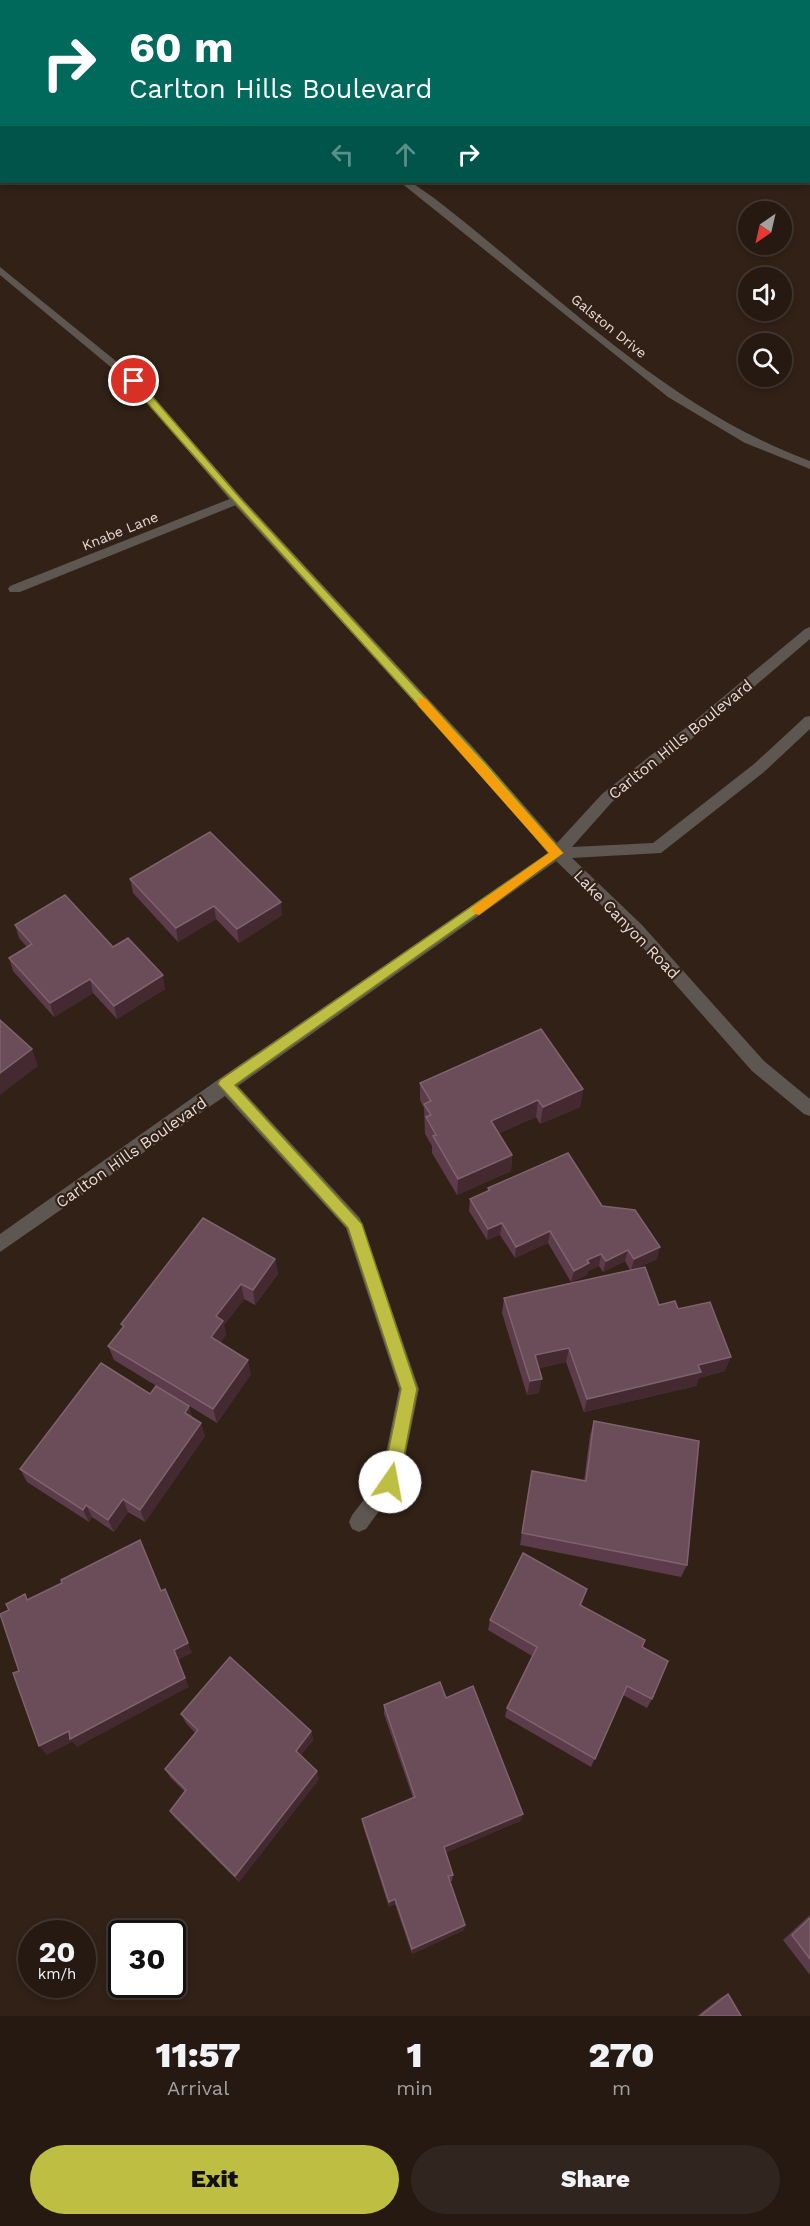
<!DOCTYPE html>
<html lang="en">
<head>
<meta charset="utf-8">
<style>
  body { margin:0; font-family:"Work Sans",sans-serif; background:#31261f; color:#f1f3f6; height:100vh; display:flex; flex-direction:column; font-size:22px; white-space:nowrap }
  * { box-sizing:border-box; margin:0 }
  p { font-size:20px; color:#a3a09f }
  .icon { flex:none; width:33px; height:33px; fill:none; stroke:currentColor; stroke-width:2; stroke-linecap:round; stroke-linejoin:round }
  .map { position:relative; height:2016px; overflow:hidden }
  .drawer { display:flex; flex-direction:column; background:#251911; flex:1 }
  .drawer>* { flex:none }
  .guide { position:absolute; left:0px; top:0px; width:810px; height:183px; box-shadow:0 3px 9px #0003,0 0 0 2px #423831; background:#00695c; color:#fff; overflow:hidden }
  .needle { width:39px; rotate:214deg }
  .fabs { position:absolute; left:738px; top:201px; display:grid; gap:12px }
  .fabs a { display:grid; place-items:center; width:54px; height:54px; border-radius:50%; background:#251911; box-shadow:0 3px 9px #0003,0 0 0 2px #423831; font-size:30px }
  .speed { position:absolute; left:18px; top:1920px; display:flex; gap:12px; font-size:30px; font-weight:700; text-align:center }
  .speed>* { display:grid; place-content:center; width:78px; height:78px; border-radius:50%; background:#251911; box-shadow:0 3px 9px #0003,0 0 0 2px #423831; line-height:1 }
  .speed small { font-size:15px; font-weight:400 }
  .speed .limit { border:3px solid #111; border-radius:9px; background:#fff; color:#111 }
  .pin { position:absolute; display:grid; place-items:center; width:51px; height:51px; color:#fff; margin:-26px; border:3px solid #fff; border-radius:50%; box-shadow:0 2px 6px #0007 }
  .me { position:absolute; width:66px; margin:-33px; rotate:12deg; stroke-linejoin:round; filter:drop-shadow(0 0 4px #0008) }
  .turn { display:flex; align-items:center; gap:21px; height:126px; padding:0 30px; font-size:27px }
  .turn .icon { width:78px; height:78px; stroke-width:2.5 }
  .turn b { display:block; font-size:42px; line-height:51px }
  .lanes { display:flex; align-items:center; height:57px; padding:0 30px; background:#0003; justify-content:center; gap:30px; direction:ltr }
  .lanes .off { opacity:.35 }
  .eta { display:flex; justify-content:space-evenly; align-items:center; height:102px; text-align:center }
  .eta b { font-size:36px; font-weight:800; line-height:42px }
  .button { display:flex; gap:12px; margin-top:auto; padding:12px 30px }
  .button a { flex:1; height:69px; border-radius:36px; background:#bebe42; color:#111; font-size:24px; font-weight:800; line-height:69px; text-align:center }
  .button a+a { background:#31261f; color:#f1f3f6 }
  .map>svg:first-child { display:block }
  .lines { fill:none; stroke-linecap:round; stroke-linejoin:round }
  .minor { fill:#5e5650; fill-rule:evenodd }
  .tertiary { fill:#5e5650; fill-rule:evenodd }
  .wall { fill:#5c3b4a }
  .shaded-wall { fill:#452930 }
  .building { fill:#6b4c59; stroke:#7e636c; stroke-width:1.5 }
  .route { fill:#bebe42; stroke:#7c7c2b; stroke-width:1.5 }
  .slow { fill:#f59e0b }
  .labels { text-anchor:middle; stroke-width:4.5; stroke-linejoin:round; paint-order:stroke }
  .far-street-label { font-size:14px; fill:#e6dbd4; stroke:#312117 }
  .street-label { font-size:16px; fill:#e6dbd4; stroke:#312117 }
</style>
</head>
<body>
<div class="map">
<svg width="810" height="2016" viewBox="0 0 810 2016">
  <rect width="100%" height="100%" fill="#312117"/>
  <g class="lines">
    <g class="minor">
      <polygon points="48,0 59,0 60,2 49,2"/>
      <polygon points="76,0 86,0 75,2"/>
      <polygon points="686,0 694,0 685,2"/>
      <polygon points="808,126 810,127 810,133 808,133"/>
      <path d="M400,182H411L434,198C555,291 664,407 810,461V469L745,443L668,397Z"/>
      <polygon points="237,496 241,497 243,500 241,503 20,592 10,592 8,589 10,586"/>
      <polygon points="557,847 562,849 565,853 562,857 238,1086 360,1218 419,1389 400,1482 366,1529 359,1532 352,1529 349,1522 352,1515 381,1478 399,1389 346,1228 225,1096 0,1252 0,1234 219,1079"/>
    </g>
    <polygon class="tertiary" points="0,267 138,379 241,497 472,746 557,843 602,794 698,718 805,629 810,627 810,639 708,726 612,802 572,847 653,843 754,764 805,717 810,716 810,729 764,772 661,853 572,858 642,925 764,1061 810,1099 810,1116 804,1114 752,1071 630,933 552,857 462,754 233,503 130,383 0,275"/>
  </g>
  <g class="wall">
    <polygon points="130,879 282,915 239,943 216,919 178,942 133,893"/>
    <polygon points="15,925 113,947 165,989 117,1019 93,993 54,1017 13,971 9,958 27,947 19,938"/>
    <polygon points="420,1083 583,1089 580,1107 540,1124 536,1117 499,1133 512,1155 511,1171 457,1195 432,1153 432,1146 425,1134 424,1108 420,1100"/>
    <polygon points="488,1188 602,1206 657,1259 632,1270 659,1305 678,1309 725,1371 699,1378 696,1386 584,1412 566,1362 539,1368 539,1393 527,1395 502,1313 504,1298 630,1270 625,1261 603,1272 599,1266 588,1271 587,1275 571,1282 548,1243 515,1258 500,1235 487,1240 469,1211 470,1199 488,1191"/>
    <polygon points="275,1259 278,1274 255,1305 244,1299 224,1325 226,1335 220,1343 251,1374 217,1423 114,1360 108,1346 123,1328 121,1324"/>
    <polygon points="150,1394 189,1406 192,1417 205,1436 145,1522 128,1512 114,1532 92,1517 89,1522 27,1482 20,1469"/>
    <polygon points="594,1421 687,1565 681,1577 520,1545 530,1483 584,1481 590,1435"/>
    <polygon points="587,1589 581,1606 642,1647 652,1699 647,1708 623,1695 591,1767 505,1717 507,1708 532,1656 488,1630 490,1620"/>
    <polygon points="446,1698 523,1814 520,1821 445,1853 453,1875 452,1881 450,1881 465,1925 464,1930 412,1954 395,1904 389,1907 363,1826 362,1819 413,1798 384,1714 384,1705"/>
    <polygon points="181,1714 311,1731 313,1740 301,1755 319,1779 239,1882 175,1818 170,1811 185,1792 170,1777 165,1769 195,1733 186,1723"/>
    <polygon points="810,1915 810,1975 783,1940"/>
    <polygon points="728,1994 741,2016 697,2016 720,1998"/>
  </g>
  <g class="shaded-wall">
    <polygon points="281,902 282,915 239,943 237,929"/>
    <polygon points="214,906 216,919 178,942 176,928"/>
    <polygon points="163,975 165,989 117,1019 114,1006"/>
    <polygon points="90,979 93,993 54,1017 50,1003"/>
    <polygon points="32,1049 38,1066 0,1095 0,1073"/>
    <polygon points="583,1089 580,1107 540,1124 543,1107"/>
    <polygon points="538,1100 536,1117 490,1138 491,1121"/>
    <polygon points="512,1155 511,1171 457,1195 458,1179"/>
    <polygon points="502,1223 500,1235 487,1240 488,1229"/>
    <polygon points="550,1231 548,1243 515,1258 516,1247"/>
    <polygon points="660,1247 657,1259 631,1271 634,1259"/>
    <polygon points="628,1250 625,1261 603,1272 606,1261"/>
    <polygon points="601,1254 599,1266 588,1271 587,1275 571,1282 574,1271 587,1260"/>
    <polygon points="275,1259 278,1274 255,1305 253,1290"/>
    <polygon points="241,1284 244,1299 224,1325 226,1335 214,1352 211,1337 216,1316"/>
    <polygon points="569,1348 566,1362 533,1370 535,1355"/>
    <polygon points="731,1357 725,1371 699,1378 696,1386 584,1412 587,1399 698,1365"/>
    <polygon points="248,1360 251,1374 217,1423 213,1409"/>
    <polygon points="542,1379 539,1393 527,1395 530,1381"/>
    <polygon points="189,1406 193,1420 185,1413"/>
    <polygon points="201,1423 205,1436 145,1522 140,1510"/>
    <polygon points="123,1499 128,1512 114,1532 108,1520"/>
    <polygon points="86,1505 92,1517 89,1522 83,1510"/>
    <polygon points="165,1589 192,1653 178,1660 189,1687 77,1747 72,1742 47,1755 39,1746 174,1650"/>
    <polygon points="311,1731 313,1740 298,1759 296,1751"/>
    <polygon points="317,1771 319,1779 239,1882 235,1876"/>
    <polygon points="523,1814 520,1821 443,1854 444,1847"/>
    <polygon points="395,1899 395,1904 389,1907 389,1902"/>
    <polygon points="465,1925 464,1930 412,1954 412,1949"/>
  </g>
  <g class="building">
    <polygon points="210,832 281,902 237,929 214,906 176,928 130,879"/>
    <polygon points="65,895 113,947 128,938 163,975 114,1006 90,979 50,1003 9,958 32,944 15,925"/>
    <polygon points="0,1020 32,1049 0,1073"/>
    <polygon points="541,1029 583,1089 543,1107 538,1100 491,1121 512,1155 458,1179 433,1136 436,1135 426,1117 431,1115 424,1104 431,1101 420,1083"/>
    <polygon points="568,1153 602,1206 635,1210 660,1247 634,1259 628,1250 606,1261 601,1254 587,1260 589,1263 574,1271 550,1231 516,1247 502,1223 488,1229 470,1199 490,1190 488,1188"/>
    <polygon points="203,1218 275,1259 253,1290 241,1284 216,1316 223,1321 211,1337 248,1360 213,1409 108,1346 124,1326 121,1324"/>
    <polygon points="645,1267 659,1305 675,1301 678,1309 710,1302 731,1357 698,1365 701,1372 587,1399 569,1348 535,1355 542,1379 530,1381 504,1298"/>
    <polygon points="101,1363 150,1394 156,1386 189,1406 185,1413 201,1423 140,1510 123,1499 108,1520 86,1505 83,1510 20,1469"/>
    <polygon points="594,1421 699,1441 687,1565 522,1533 532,1471 586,1481"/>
    <polygon points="140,1540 161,1591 165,1589 188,1643 174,1650 185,1678 70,1739 69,1731 39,1746 13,1673 19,1671 0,1614 9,1610 6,1604 25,1594 27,1600 62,1583 61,1580"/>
    <polygon points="523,1553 587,1589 580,1605 645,1640 642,1647 668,1661 652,1699 627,1686 595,1759 507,1708 537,1647 490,1620"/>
    <polygon points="230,1657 311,1731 296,1751 317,1771 235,1876 170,1811 186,1790 165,1769 198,1730 181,1714"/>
    <polygon points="440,1682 446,1698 473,1686 523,1814 444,1847 453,1875 448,1876 465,1925 412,1949 395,1899 389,1902 362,1819 415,1797 384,1705"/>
    <polygon points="810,1918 810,1959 792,1935"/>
    <polygon points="728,1994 741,2016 700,2016"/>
  </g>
  <path class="route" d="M131,379H137L240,498L487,765L563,853L235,1085L362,1224L417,1389L399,1482L396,1488L390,1490L384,1488L382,1482L401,1389L348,1228L218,1084L220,1080L549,853C412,694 267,542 131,384Z"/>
  <polygon class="slow" points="422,698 426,699 563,853 479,915 474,913 472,910 474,906 549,853 418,705 418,699"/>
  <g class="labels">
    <g class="far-street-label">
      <text transform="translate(609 326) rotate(39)" y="5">Galston Drive</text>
      <text transform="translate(120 531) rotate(-22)" y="5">Knabe Lane</text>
    </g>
    <g class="street-label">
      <text transform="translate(680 739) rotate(-39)" y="6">Carlton Hills Boulevard</text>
      <text transform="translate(627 924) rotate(46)" y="6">Lake Canyon Road</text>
      <text transform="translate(131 1152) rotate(-35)" y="6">Carlton Hills Boulevard</text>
    </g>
  </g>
</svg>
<div class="fabs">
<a><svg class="needle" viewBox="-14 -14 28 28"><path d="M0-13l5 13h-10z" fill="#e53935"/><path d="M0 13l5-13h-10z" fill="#a3a09f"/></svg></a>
<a><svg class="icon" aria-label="sound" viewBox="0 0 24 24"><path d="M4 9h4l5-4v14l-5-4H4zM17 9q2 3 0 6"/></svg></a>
<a><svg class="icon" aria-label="search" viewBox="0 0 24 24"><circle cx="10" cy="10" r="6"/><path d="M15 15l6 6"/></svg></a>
</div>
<div class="speed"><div>20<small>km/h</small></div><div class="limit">30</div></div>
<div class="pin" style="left:134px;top:381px;background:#d93025"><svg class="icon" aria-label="arrive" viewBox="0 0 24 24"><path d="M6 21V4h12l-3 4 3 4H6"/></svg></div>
<svg class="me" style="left:390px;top:1482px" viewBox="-20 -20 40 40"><circle r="19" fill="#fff"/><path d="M0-13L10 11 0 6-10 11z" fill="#bebe42"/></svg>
<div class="guide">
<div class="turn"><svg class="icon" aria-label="right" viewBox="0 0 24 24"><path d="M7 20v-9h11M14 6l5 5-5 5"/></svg><div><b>60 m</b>Carlton Hills Boulevard</div></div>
<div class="lanes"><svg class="icon off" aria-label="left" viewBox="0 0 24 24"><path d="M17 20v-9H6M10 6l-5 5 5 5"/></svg><svg class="icon off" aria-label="ahead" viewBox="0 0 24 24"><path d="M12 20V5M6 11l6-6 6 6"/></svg><svg class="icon" aria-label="right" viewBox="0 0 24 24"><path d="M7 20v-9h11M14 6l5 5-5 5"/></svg></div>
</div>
</div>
<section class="drawer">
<div class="eta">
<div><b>11:57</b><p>Arrival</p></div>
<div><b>1</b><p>min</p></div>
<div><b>270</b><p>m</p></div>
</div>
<div class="button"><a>Exit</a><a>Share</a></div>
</section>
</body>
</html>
